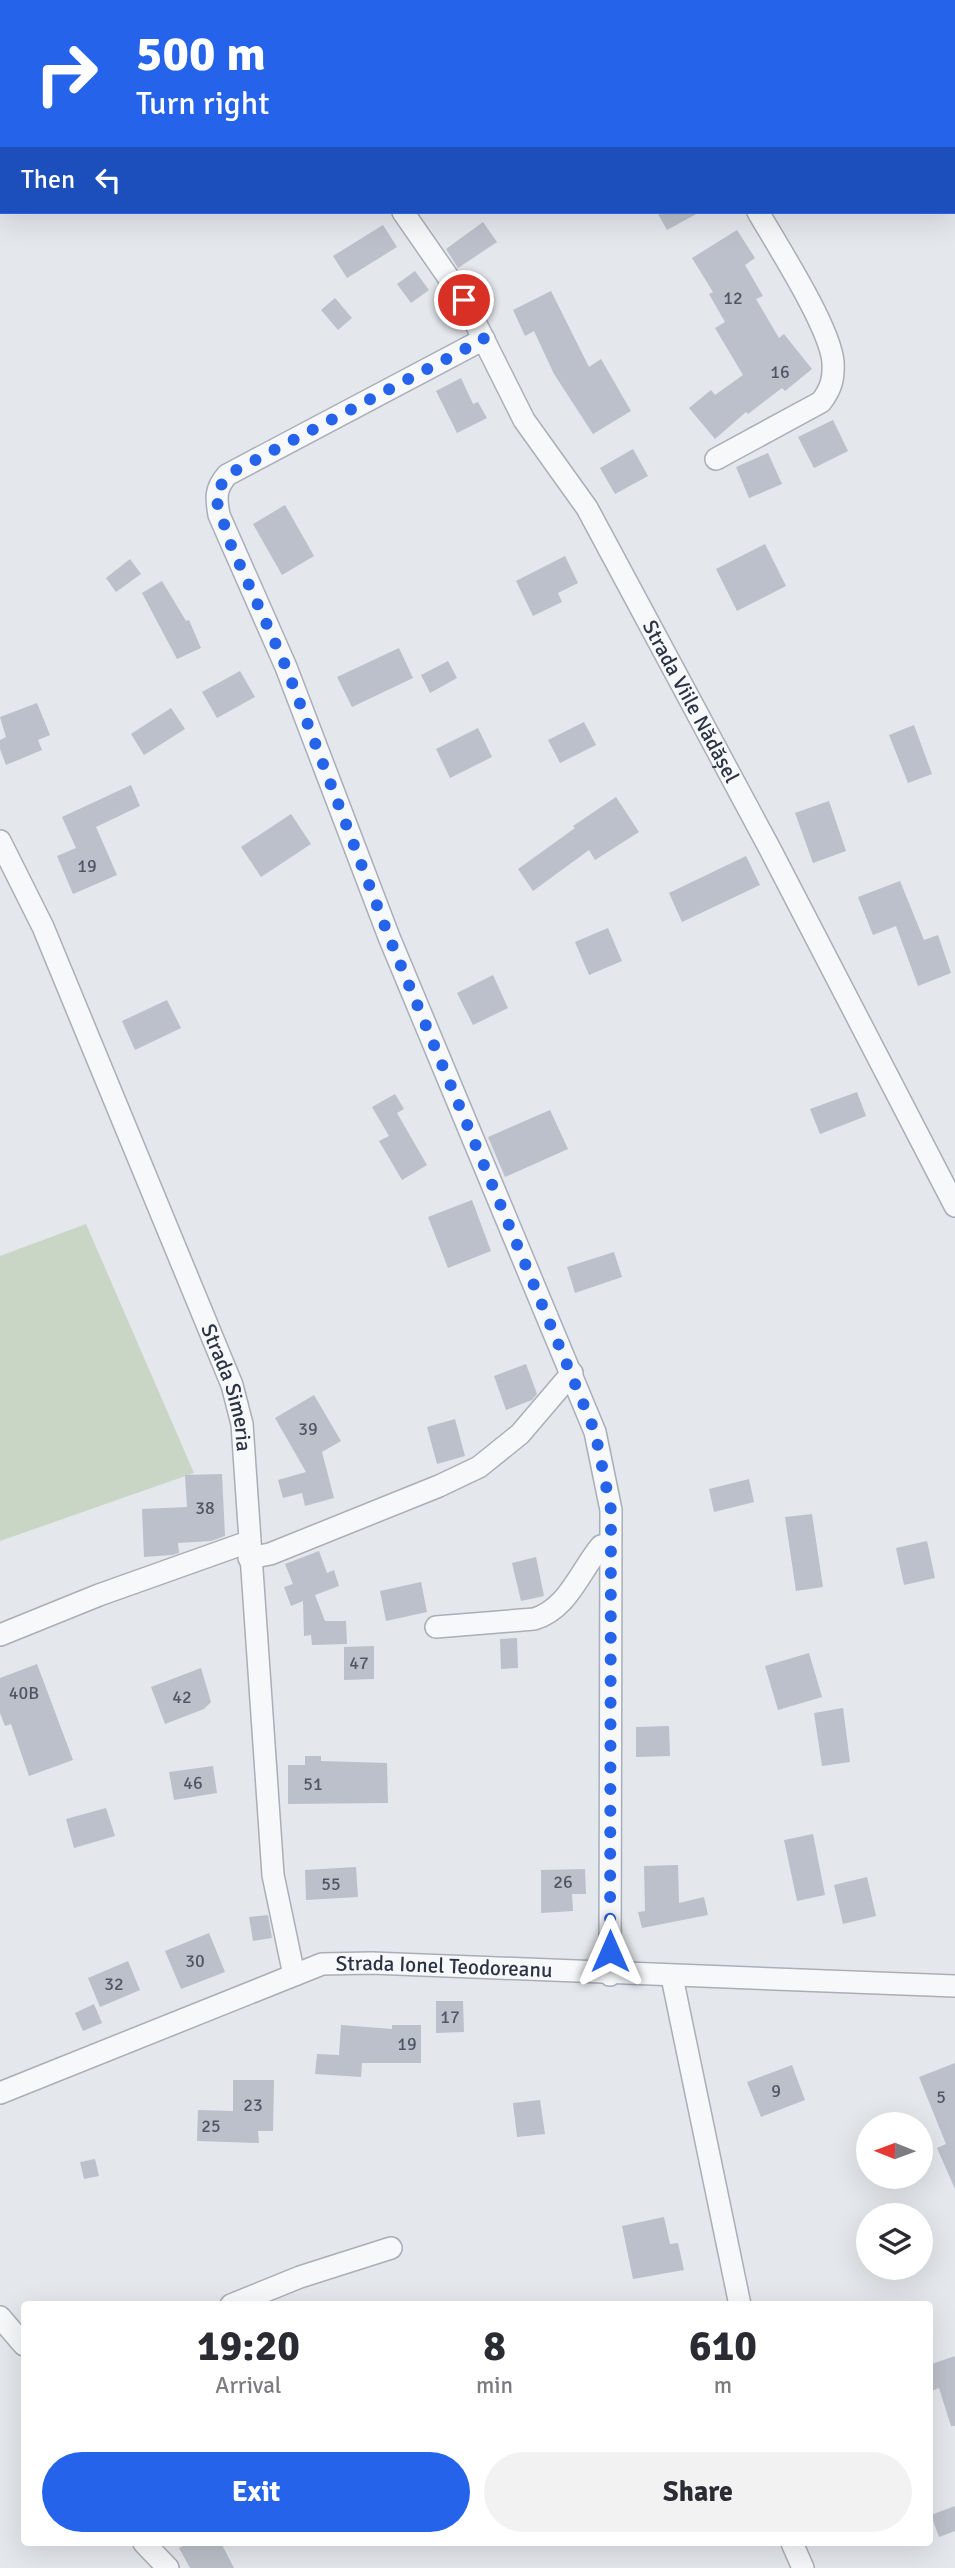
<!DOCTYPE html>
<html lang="en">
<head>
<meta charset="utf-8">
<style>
  body { margin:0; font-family:Signika,sans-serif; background:#f2f2f3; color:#2b2b33; height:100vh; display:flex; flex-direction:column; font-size:26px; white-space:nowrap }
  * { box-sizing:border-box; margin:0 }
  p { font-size:23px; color:#7c7c81 }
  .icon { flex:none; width:38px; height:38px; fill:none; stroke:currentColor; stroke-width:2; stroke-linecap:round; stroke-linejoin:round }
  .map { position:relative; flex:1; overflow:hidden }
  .side { position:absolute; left:21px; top:2301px; width:912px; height:245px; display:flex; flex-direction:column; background:#fff; border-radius:7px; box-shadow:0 7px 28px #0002 }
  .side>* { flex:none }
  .top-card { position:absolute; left:0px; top:0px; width:956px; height:214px; box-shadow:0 7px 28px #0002; background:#2563eb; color:#fff; overflow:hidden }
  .needle { width:46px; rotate:271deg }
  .fabs { position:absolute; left:856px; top:2112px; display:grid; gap:14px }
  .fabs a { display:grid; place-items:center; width:77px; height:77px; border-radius:50%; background:#fff; box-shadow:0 7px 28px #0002; font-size:35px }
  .pin { position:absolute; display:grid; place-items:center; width:60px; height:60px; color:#fff; margin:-30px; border:4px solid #fff; border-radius:50%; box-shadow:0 2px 7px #0007 }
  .me { position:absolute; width:77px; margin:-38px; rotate:0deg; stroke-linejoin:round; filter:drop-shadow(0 0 5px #0008) }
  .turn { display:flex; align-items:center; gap:24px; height:147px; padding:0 21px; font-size:32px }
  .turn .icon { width:91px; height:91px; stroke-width:2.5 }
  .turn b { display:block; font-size:49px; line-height:60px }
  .then { display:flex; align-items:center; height:66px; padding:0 21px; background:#0003; gap:14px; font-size:26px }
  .eta { display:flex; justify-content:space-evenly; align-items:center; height:119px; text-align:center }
  .eta b { font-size:42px; font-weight:800; line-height:49px }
  .cta { display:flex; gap:14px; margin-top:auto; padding:14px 21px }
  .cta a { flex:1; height:80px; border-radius:42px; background:#2563eb; color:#fff; font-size:28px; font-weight:800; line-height:80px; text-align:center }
  .cta a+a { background:#f2f2f3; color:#2b2b33 }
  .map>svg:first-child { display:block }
  .green { fill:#c9d6c5 }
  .building { fill:#bbc0ca }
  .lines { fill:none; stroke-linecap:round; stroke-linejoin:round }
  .street-casing { stroke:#a9aeb7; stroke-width:24 }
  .street { stroke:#f7f8fa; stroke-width:21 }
  .route { stroke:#2563eb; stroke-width:12; stroke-dasharray:0 21.6 }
  .labels { text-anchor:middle; stroke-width:7; stroke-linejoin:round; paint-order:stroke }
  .number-label { font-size:18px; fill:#4f5766 }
  .street-label { font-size:21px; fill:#2b3445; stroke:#f4f6f9 }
</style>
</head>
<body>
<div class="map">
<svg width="955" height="2568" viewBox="0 0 955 2568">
  <rect width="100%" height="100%" fill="#e4e7ec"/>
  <polygon class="green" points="86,1224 194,1473 0,1541 0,1256"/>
  <g class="building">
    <polygon points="657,212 700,212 667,230"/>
    <polygon points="483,222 497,242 458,268 446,249"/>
    <polygon points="383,225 397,247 347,278 333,256"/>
    <polygon points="737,230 755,258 745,265 763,296 756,299 779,338 784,334 812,369 785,391 782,388 748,414 746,412 715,439 689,408 711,390 715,395 743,375 715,328 725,322 709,294 713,292 692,258"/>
    <polygon points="415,271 429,290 411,303 397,284"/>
    <polygon points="551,291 589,367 601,359 631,411 593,434 554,374 534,331 525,336 513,310"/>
    <polygon points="335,298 352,318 338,330 321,310"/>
    <polygon points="461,378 473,404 478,402 487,418 457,433 436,391"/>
    <polygon points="833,420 848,451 814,468 798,437"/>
    <polygon points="633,449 648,476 615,494 600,468"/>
    <polygon points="768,453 782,484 749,498 736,467"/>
    <polygon points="285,505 314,556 282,575 253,524"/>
    <polygon points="765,544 786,586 737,611 716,569"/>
    <polygon points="565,556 578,583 558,593 562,602 533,616 516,581"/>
    <polygon points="130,559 141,574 116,592 106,578"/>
    <polygon points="162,581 186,621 189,620 201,648 177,659 142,593"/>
    <polygon points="399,648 413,678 352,707 337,677"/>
    <polygon points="448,661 457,678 430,693 421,675"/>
    <polygon points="240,671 255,697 217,718 202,692"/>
    <polygon points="37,703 50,735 38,740 42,750 6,765 0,749 0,740 6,737 0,717"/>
    <polygon points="171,708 185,729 144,755 131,734"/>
    <polygon points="584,722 596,745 560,763 548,740"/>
    <polygon points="914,725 932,774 908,783 889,735"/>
    <polygon points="478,728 492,757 450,778 436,749"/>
    <polygon points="131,785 140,806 96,827 117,875 73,894 57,856 76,848 62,817"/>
    <polygon points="616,797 639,832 595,860 589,850 533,891 518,869 575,828 573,826"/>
    <polygon points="829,801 846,851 813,863 795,813"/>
    <polygon points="291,814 311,844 261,877 241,847"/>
    <polygon points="746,856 760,885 682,922 669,893"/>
    <polygon points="900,881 924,940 938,935 951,973 918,986 896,926 873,935 858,897"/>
    <polygon points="608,928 622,961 589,975 575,942"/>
    <polygon points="493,975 508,1008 473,1025 457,993"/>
    <polygon points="167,1000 181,1028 135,1050 122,1021"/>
    <polygon points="857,1092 866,1116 820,1134 810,1109"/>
    <polygon points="395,1094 404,1109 397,1113 427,1165 402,1180 379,1141 389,1136 372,1107"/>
    <polygon points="550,1110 568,1149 505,1177 488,1137"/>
    <polygon points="472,1200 491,1251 448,1268 428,1217"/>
    <polygon points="614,1252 622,1277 575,1293 567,1267"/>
    <polygon points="526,1364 537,1394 532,1400 506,1410 494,1376"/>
    <polygon points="314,1395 341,1441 322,1452 334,1498 305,1506 302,1493 283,1498 278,1480 306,1472 275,1418"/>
    <polygon points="455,1419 465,1456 437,1464 427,1427"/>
    <polygon points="222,1474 225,1536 211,1541 178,1543 179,1553 172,1555 144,1557 142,1509 187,1507 185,1475"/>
    <polygon points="749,1479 754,1502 714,1512 709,1489"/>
    <polygon points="812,1514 823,1587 796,1591 785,1517"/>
    <polygon points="927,1541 935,1578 904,1585 896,1548"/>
    <polygon points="319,1551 327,1573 334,1570 339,1586 315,1595 325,1621 346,1621 347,1644 312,1645 311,1635 304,1636 303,1601 291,1606 284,1587 293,1584 285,1564"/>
    <polygon points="536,1557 544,1596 521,1601 512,1563"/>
    <polygon points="421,1582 427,1612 386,1621 380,1591"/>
    <polygon points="517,1638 518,1668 501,1669 500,1639"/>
    <polygon points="374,1646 374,1679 344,1680 344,1647"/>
    <polygon points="809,1653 822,1697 778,1710 765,1666"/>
    <polygon points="37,1664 73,1760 29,1776 11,1724 5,1726 0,1713 0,1678"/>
    <polygon points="201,1668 211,1702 204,1709 165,1724 151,1687"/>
    <polygon points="843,1708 850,1762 822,1766 814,1713"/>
    <polygon points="669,1726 670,1756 636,1757 636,1727"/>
    <polygon points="305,1756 321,1756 321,1761 387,1763 388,1803 288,1804 288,1765 305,1765"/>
    <polygon points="213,1766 217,1793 174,1800 169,1772"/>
    <polygon points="106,1808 115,1836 74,1848 66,1819"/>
    <polygon points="813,1834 825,1895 797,1901 784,1840"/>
    <polygon points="678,1865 679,1903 704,1897 708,1915 642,1928 638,1912 645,1911 644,1866"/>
    <polygon points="356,1867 358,1897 306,1900 305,1870"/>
    <polygon points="585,1869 586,1894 572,1894 573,1911 541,1913 541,1870"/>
    <polygon points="867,1877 876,1916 843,1924 834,1885"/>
    <polygon points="268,1915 272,1938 253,1941 249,1917"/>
    <polygon points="209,1933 225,1972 181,1989 165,1951"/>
    <polygon points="128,1961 140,1990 100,2007 88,1978"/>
    <polygon points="436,2001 463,2001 464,2032 436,2033"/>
    <polygon points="94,2004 102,2023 83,2031 75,2013"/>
    <polygon points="341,2025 392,2029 392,2025 421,2025 421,2063 362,2063 361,2077 315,2074 317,2054 339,2055"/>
    <polygon points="955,2063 955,2189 937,2148 946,2144 919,2077"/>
    <polygon points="792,2065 805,2100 761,2117 747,2082"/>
    <polygon points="233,2080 274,2080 273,2131 258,2131 259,2143 197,2141 198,2110 233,2111"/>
    <polygon points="540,2100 545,2134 517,2137 513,2103"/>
    <polygon points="95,2159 99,2176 84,2179 80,2162"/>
    <polygon points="664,2217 670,2244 678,2243 684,2270 633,2279 622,2226"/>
    <polygon points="955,2356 955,2426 951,2426 939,2388 929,2392 929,2365"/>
    <polygon points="955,2506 955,2531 939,2537 931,2515"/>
    <polygon points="190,2543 221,2543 234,2568 190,2568 179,2548"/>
  </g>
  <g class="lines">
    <g class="street-casing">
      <g id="street">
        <polyline points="679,0 679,2"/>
        <polyline points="328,2 333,0"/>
        <polyline points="0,107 2,107"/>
        <path id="s1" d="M403,212L464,300L524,420L587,508L770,849L955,1206"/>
        <path d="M484,339L227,475C215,489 216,498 219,515L286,667L389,937L595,1432L611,1510L610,1975"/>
        <path d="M716,459L821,402C831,389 834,379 833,362C830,327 777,245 758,212"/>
        <path id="s2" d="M0,841L43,927L232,1385L242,1424L273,1875L294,1975"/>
        <polyline points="249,1558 270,1554 439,1486 479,1467 520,1434 572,1373"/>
        <path d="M436,1627L534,1619C568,1609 580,1571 601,1546L610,1545"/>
        <polyline points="0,1635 99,1595 248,1542"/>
        <polyline points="672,1977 740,2305"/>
        <path id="s3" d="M0,2093L322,1964L372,1963L955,1986"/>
        <polyline points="231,2305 300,2277 391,2248"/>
        <polyline points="0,2317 24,2345"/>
        <polyline points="144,2543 168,2568"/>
        <polyline points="792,2543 803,2568"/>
      </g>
    </g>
    <use href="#street" class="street"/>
  </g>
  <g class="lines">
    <polyline class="route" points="464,300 484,339 227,475 215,496 230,543 286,667 389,937 595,1432 611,1510 610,1951"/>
  </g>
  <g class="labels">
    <g class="number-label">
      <text x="733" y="304">12</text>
      <text x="780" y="378">16</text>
      <text x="87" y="872">19</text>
      <text x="308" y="1435">39</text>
      <text x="205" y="1514">38</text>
      <text x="359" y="1669">47</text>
      <text x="24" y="1699">40B</text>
      <text x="182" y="1703">42</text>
      <text x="193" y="1789">46</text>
      <text x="313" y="1790">51</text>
      <text x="563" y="1888">26</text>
      <text x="331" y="1890">55</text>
      <text x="195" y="1967">30</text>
      <text x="114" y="1990">32</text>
      <text x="450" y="2023">17</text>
      <text x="407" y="2050">19</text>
      <text x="776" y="2097">9</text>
      <text x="941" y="2103">5</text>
      <text x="253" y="2111">23</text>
      <text x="211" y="2132">25</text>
    </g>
    <g class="street-label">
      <text dy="7" stroke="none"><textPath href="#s1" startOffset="569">Strada Viile Nădășel</textPath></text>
      <text dy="7" stroke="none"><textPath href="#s2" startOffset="593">Strada Simeria</textPath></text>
      <text dy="7" stroke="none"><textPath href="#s3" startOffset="469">Strada Ionel Teodoreanu</textPath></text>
    </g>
  </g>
</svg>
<div class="fabs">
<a><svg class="needle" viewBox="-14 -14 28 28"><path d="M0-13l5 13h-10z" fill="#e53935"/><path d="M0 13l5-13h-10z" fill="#7c7c81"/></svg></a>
<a><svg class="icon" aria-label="layers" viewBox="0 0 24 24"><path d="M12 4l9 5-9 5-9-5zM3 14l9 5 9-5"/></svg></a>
</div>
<div class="pin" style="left:464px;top:300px;background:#d93025"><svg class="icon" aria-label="arrive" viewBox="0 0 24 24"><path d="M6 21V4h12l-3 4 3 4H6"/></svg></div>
<svg class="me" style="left:610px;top:1951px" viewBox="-20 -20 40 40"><path d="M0-17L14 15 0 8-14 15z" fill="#2563eb" stroke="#fff" stroke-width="4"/></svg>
<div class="top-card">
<div class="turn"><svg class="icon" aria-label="right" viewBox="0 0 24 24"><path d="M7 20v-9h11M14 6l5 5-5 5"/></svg><div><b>500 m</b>Turn right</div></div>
<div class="then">Then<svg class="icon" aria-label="left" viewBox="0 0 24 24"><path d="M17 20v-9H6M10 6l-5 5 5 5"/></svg></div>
</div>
<section class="side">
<div class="eta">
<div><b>19:20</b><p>Arrival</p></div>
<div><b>8</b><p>min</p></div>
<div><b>610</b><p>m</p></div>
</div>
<div class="cta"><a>Exit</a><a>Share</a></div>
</section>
</div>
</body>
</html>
